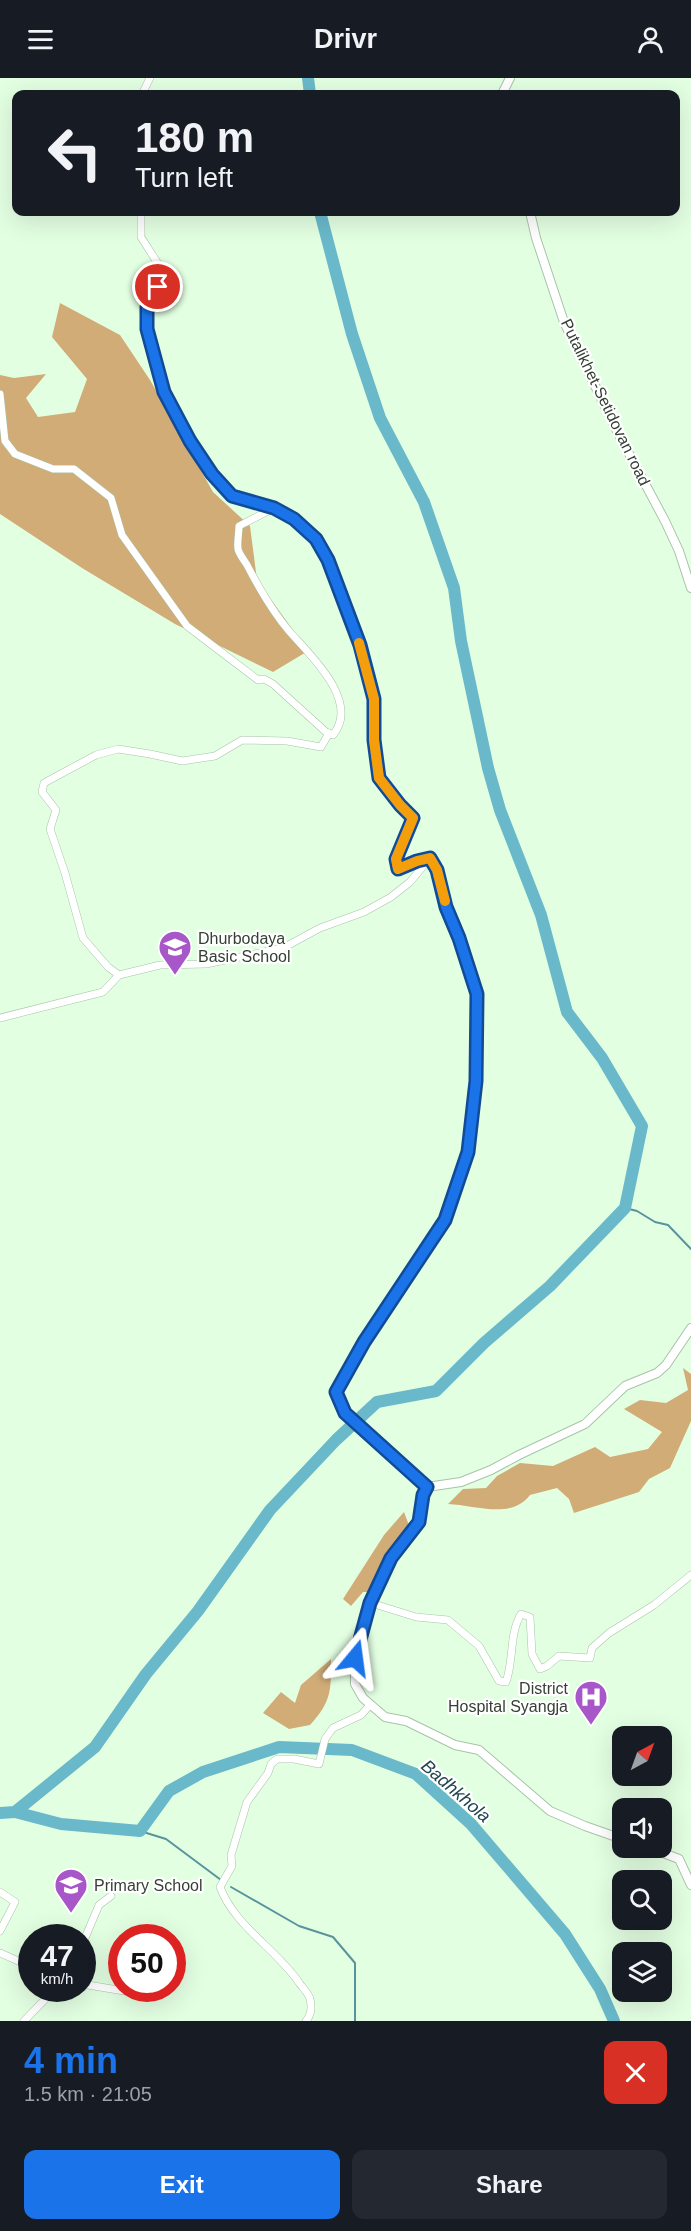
<!DOCTYPE html>
<html lang="en">
<head>
<meta charset="utf-8">
<style>
  body { margin:0; font-family:Helvetica,sans-serif; background:#242831; color:#f1f3f6; height:100vh; display:flex; flex-direction:column; font-size:22px; white-space:nowrap }
  * { box-sizing:border-box; margin:0 }
  p { font-size:20px; color:#9ea1a6 }
  .icon { flex:none; width:33px; height:33px; fill:none; stroke:currentColor; stroke-width:2; stroke-linecap:round; stroke-linejoin:round }
  .map { position:relative; height:1943px; overflow:hidden }
  .side { display:flex; flex-direction:column; background:#171b24; flex:1 }
  .side>* { flex:none }
  .top-card { position:absolute; left:12px; top:12px; width:668px; height:126px; border-radius:12px; box-shadow:0 6px 24px #0002; background:#171b24; color:#f1f3f6; overflow:hidden }
  .needle { width:39px; rotate:41deg }
  .buttons { position:absolute; left:612px; top:1648px; display:grid; gap:12px }
  .buttons a { display:grid; place-items:center; width:60px; height:60px; border-radius:12px; background:#171b24; box-shadow:0 6px 24px #0002; font-size:30px }
  .speed { position:absolute; left:18px; top:1846px; display:flex; gap:12px; font-size:30px; font-weight:700; text-align:center }
  .speed>* { display:grid; place-content:center; width:78px; height:78px; border-radius:50%; background:#171b24; box-shadow:0 6px 24px #0002; line-height:1 }
  .speed small { font-size:15px; font-weight:400 }
  .speed .limit { border:9px solid #d22; background:#fff; color:#111 }
  .pin { position:absolute; display:grid; place-items:center; width:51px; height:51px; color:#fff; margin:-26px; border:3px solid #fff; border-radius:50%; box-shadow:0 2px 6px #0007 }
  .me { position:absolute; width:66px; margin:-33px; rotate:16deg; stroke-linejoin:round; filter:drop-shadow(0 0 4px #0008) }
  .turn { display:flex; align-items:center; gap:21px; height:126px; padding:0 24px; font-size:27px }
  .turn .icon { width:78px; height:78px; stroke-width:2.5 }
  .turn b { display:block; font-size:42px; line-height:51px }
  .round { display:grid; place-items:center; flex:none; width:63px; height:63px; border-radius:12px; background:#242831 }
  .overview { display:flex; align-items:center; justify-content:space-between; height:102px; padding:0 24px }
  h1 { font-size:36px; font-weight:600; line-height:45px; color:#1a73e8 }
  .action { display:flex; gap:12px; margin-top:auto; padding:12px 24px }
  .action a { flex:1; height:69px; border-radius:12px; background:#1a73e8; color:#fff; font-size:24px; font-weight:600; line-height:69px; text-align:center }
  .action a+a { background:#242831; color:#f1f3f6 }
  header { display:flex; justify-content:space-between; align-items:center; height:78px; padding:0 24px; background:#171b24; font-size:27px; font-weight:600 }
  .map>svg:first-child { display:block }
  .forest { fill:#d1ac77 }
  .lines { fill:none; stroke-linecap:round; stroke-linejoin:round }
  .stream { stroke:#59949d; stroke-width:2 }
  .river { stroke:#69b9ca; stroke-width:12 }
  .minor-casing { stroke:#a8c3a8; stroke-width:8 }
  .major-casing { stroke:#a8c3a8; stroke-width:10 }
  .minor { stroke:#fff; stroke-width:7 }
  .major { stroke:#fff; stroke-width:8 }
  .route-casing { stroke:#114b97; stroke-width:15 }
  .route { stroke:#1a73e8; stroke-width:10 }
  .slow { stroke:#f59e0b; stroke-width:10 }
  .labels { text-anchor:middle; stroke-width:4.5; stroke-linejoin:round; paint-order:stroke }
  .street-label { font-size:16px; fill:#353f34; stroke:#fff }
  .poi-label { font-size:16px; fill:#353f34; stroke:#fff; text-anchor:start }
  .water-label { font-size:18px; font-style:italic; fill:#21464e; stroke:#fff }
</style>
</head>
<body>
<header><svg class="icon" aria-label="menu" viewBox="0 0 24 24"><path d="M4 6h16M4 12h16M4 18h16"/></svg>Drivr<svg class="icon" aria-label="person" viewBox="0 0 24 24"><circle cx="12" cy="8" r="4"/><path d="M4 21q1-7 8-7t8 7"/></svg></header>
<div class="map">
<svg width="691" height="1943" viewBox="0 0 691 1943">
  <rect width="100%" height="100%" fill="#e3ffe2"/>
  <g class="forest">
    <polygon points="60,225 120,257 150,302 213,414 250,448 257,502 308,573 273,594 175,546 82,490 0,436 0,297 14,300 46,296 26,320 38,339 75,334 87,301 52,259"/>
    <path d="M683,1290L691,1296V1343L670,1390L649,1401L639,1414L574,1435L569,1421L557,1410L530,1417C511,1442 475,1427 448,1426L463,1411L486,1410L497,1398L520,1385L553,1388L595,1369L610,1379L648,1371L662,1354L624,1331L640,1322L666,1325L688,1312Z"/>
    <polygon points="404,1434 410,1450 375,1514 363,1514 351,1528 343,1521 384,1457"/>
    <path d="M331,1581C331,1612 332,1623 310,1647L289,1651L263,1635L281,1614L295,1625L301,1607Z"/>
  </g>
  <g class="lines">
    <g class="stream">
      <polyline points="625,1130 637,1133 655,1144 668,1147 691,1171"/>
      <polyline points="140,1753 166,1761 221,1802"/>
      <polyline points="231,1809 299,1848 333,1859 355,1885 355,1943"/>
    </g>
    <g class="river">
      <polyline points="308,0 310,16"/>
      <polyline points="15,1734 61,1746 140,1753 169,1713 203,1694 279,1669 352,1672 416,1696 471,1746 565,1856 600,1911 614,1943"/>
      <polyline points="0,1735 15,1734 95,1669 146,1596 198,1533 270,1432 336,1362 377,1324 436,1313 484,1265 550,1208 625,1130 642,1048 602,980 567,934 541,837 500,732 488,690 461,563 454,510 424,424 380,340 352,256 320,134"/>
    </g>
    <g class="minor-casing">
      <g id="minor">
        <polyline points="142,16 150,0"/>
        <polyline points="141,134 141,159 160,189 158,209 147,229 147,251 164,314 190,363 212,396 232,418 274,430 294,441 316,461 328,482 360,568 374,621 374,661 379,700 400,727 413,740 396,781 398,791 417,783 430,780 437,792 446,829 459,860 477,916 476,1003 468,1074 445,1142 364,1264 336,1314 345,1335 427,1409"/>
        <path d="M0,316L5,363L15,376L53,391H74L111,420L122,457L187,548L258,602L264,601L273,606L326,654L333,657C361,623 309,576 289,553C272,533 259,510 247,487C244,482 239,476 238,471C237,464 239,455 239,448L274,430"/>
        <polyline points="119,897 108,889 83,860 65,795 50,751 56,732 42,714 44,705 96,677 118,671 150,676 182,683 215,678 242,662 287,663 321,669 329,655"/>
        <polyline points="0,940 103,914 119,897 160,887 206,886 283,870 320,850 364,834 391,819 410,804 430,780"/>
        <path d="M371,1525L416,1539L448,1542L479,1568L499,1603L506,1604C514,1582 509,1556 521,1536L530,1539L532,1576L540,1591L547,1588L559,1578L590,1580L592,1570L609,1555L654,1527L691,1497"/>
        <polyline points="0,1814 15,1824 0,1853"/>
        <polyline points="82,1867 99,1827 111,1818"/>
        <polyline points="0,1875 32,1889"/>
        <polyline points="82,1906 124,1913"/>
        <polyline points="24,1943 55,1911"/>
        <path d="M306,1943C311,1937 312,1929 310,1921C309,1916 303,1910 300,1906C277,1871 235,1849 220,1809L232,1788L231,1777L247,1724L268,1695L271,1686L277,1681H294L319,1686L325,1661L333,1650L361,1637L370,1627"/>
      </g>
    </g>
    <g class="major-casing">
      <g id="major">
        <polyline points="502,16 510,0"/>
        <polyline points="530,134 536,160 564,244 619,357 665,443 679,473 691,510"/>
        <polyline points="622,1761 585,1748 550,1733 479,1672 455,1667 406,1643 385,1639 363,1620 355,1606 355,1580 371,1525 391,1481 419,1444 423,1417 427,1409 461,1404 491,1392 519,1377 585,1346 625,1308 657,1295 666,1287 691,1250"/>
        <polyline points="650,1770 679,1781 691,1807"/>
      </g>
    </g>
    <use href="#minor" class="minor"/>
    <use href="#major" class="major"/>
  </g>
  <g class="lines">
    <g class="route-casing">
      <polyline id="route" points="158,209 147,229 147,251 164,314 190,363 212,396 232,418 274,430 294,441 316,461 328,482 360,567 374,621 374,662 379,700 400,727 413,740 396,781 398,791 417,783 430,780 437,792 446,829 459,860 477,916 476,1003 468,1074 445,1142 364,1264 336,1314 345,1335 427,1409 423,1417 419,1444 391,1480 370,1525 355,1580"/>
    </g>
    <use href="#route" class="route"/>
    <polyline class="slow" points="359,565 374,621 374,662 379,700 400,727 413,740 396,781 398,791 417,783 430,780 437,792 445,823"/>
  </g>
  <defs>
    <g id="school-pin" transform="scale(1.725)"><path d="M0 17L-7.5 6A9.5 9.5 0 1 1 7.5 6Z" fill="#a757c7" stroke="#fff"/><path d="M0-5L7-2L0 1L-7-2ZM-4 1L0 2.5L4 1V4Q0 6-4 4Z" fill="#fff"/></g>
    <g id="hospital-pin" transform="scale(1.725)"><path d="M0 17L-7.5 6A9.5 9.5 0 1 1 7.5 6Z" fill="#a757c7" stroke="#fff"/><path d="M-5-5h3v3.5h4V-5h3V5h-3V1.5h-4V5h-3Z" fill="#fff"/></g>
  </defs>
  <g fill-rule="evenodd">
    <use href="#school-pin" x="175" y="869"/>
    <use href="#hospital-pin" x="591" y="1619"/>
    <use href="#school-pin" x="71" y="1807"/>
  </g>
  <g class="labels">
    <g class="street-label">
      <text transform="translate(606 324) rotate(64)" y="6">Putalikhet-Setidovan road</text>
    </g>
    <g class="poi-label">
      <text x="198" y="866">Dhurbodaya<tspan x="198" dy="18">Basic School</tspan></text>
      <text x="568" y="1616" text-anchor="end">District<tspan x="568" dy="18">Hospital Syangja</tspan></text>
      <text x="94" y="1813">Primary School</text>
    </g>
    <g class="water-label">
      <text transform="translate(456 1713) rotate(41)" y="6">Badhkhola</text>
    </g>
  </g>
</svg>
<div class="buttons">
<a><svg class="needle" viewBox="-14 -14 28 28"><path d="M0-13l5 13h-10z" fill="#e53935"/><path d="M0 13l5-13h-10z" fill="#9ea1a6"/></svg></a>
<a><svg class="icon" aria-label="sound" viewBox="0 0 24 24"><path d="M4 9h4l5-4v14l-5-4H4zM17 9q2 3 0 6"/></svg></a>
<a><svg class="icon" aria-label="search" viewBox="0 0 24 24"><circle cx="10" cy="10" r="6"/><path d="M15 15l6 6"/></svg></a>
<a><svg class="icon" aria-label="layers" viewBox="0 0 24 24"><path d="M12 4l9 5-9 5-9-5zM3 14l9 5 9-5"/></svg></a>
</div>
<div class="speed"><div>47<small>km/h</small></div><div class="limit">50</div></div>
<div class="pin" style="left:158px;top:209px;background:#d93025"><svg class="icon" aria-label="arrive" viewBox="0 0 24 24"><path d="M6 21V4h12l-3 4 3 4H6"/></svg></div>
<svg class="me" style="left:355px;top:1580px" viewBox="-20 -20 40 40"><path d="M0-17L14 15 0 8-14 15z" fill="#1a73e8" stroke="#fff" stroke-width="4"/></svg>
<div class="top-card">
<div class="turn"><svg class="icon" aria-label="left" viewBox="0 0 24 24"><path d="M17 20v-9H6M10 6l-5 5 5 5"/></svg><div><b>180 m</b>Turn left</div></div>
</div>
</div>
<section class="side">
<div class="overview"><div><h1>4 min</h1><p>1.5 km · 21:05</p></div><a class="round" style="background:#d93025;color:#fff"><svg class="icon" aria-label="close" viewBox="0 0 24 24"><path d="M6 6l12 12M18 6L6 18"/></svg></a></div>
<div class="action"><a>Exit</a><a>Share</a></div>
</section>
</body>
</html>
